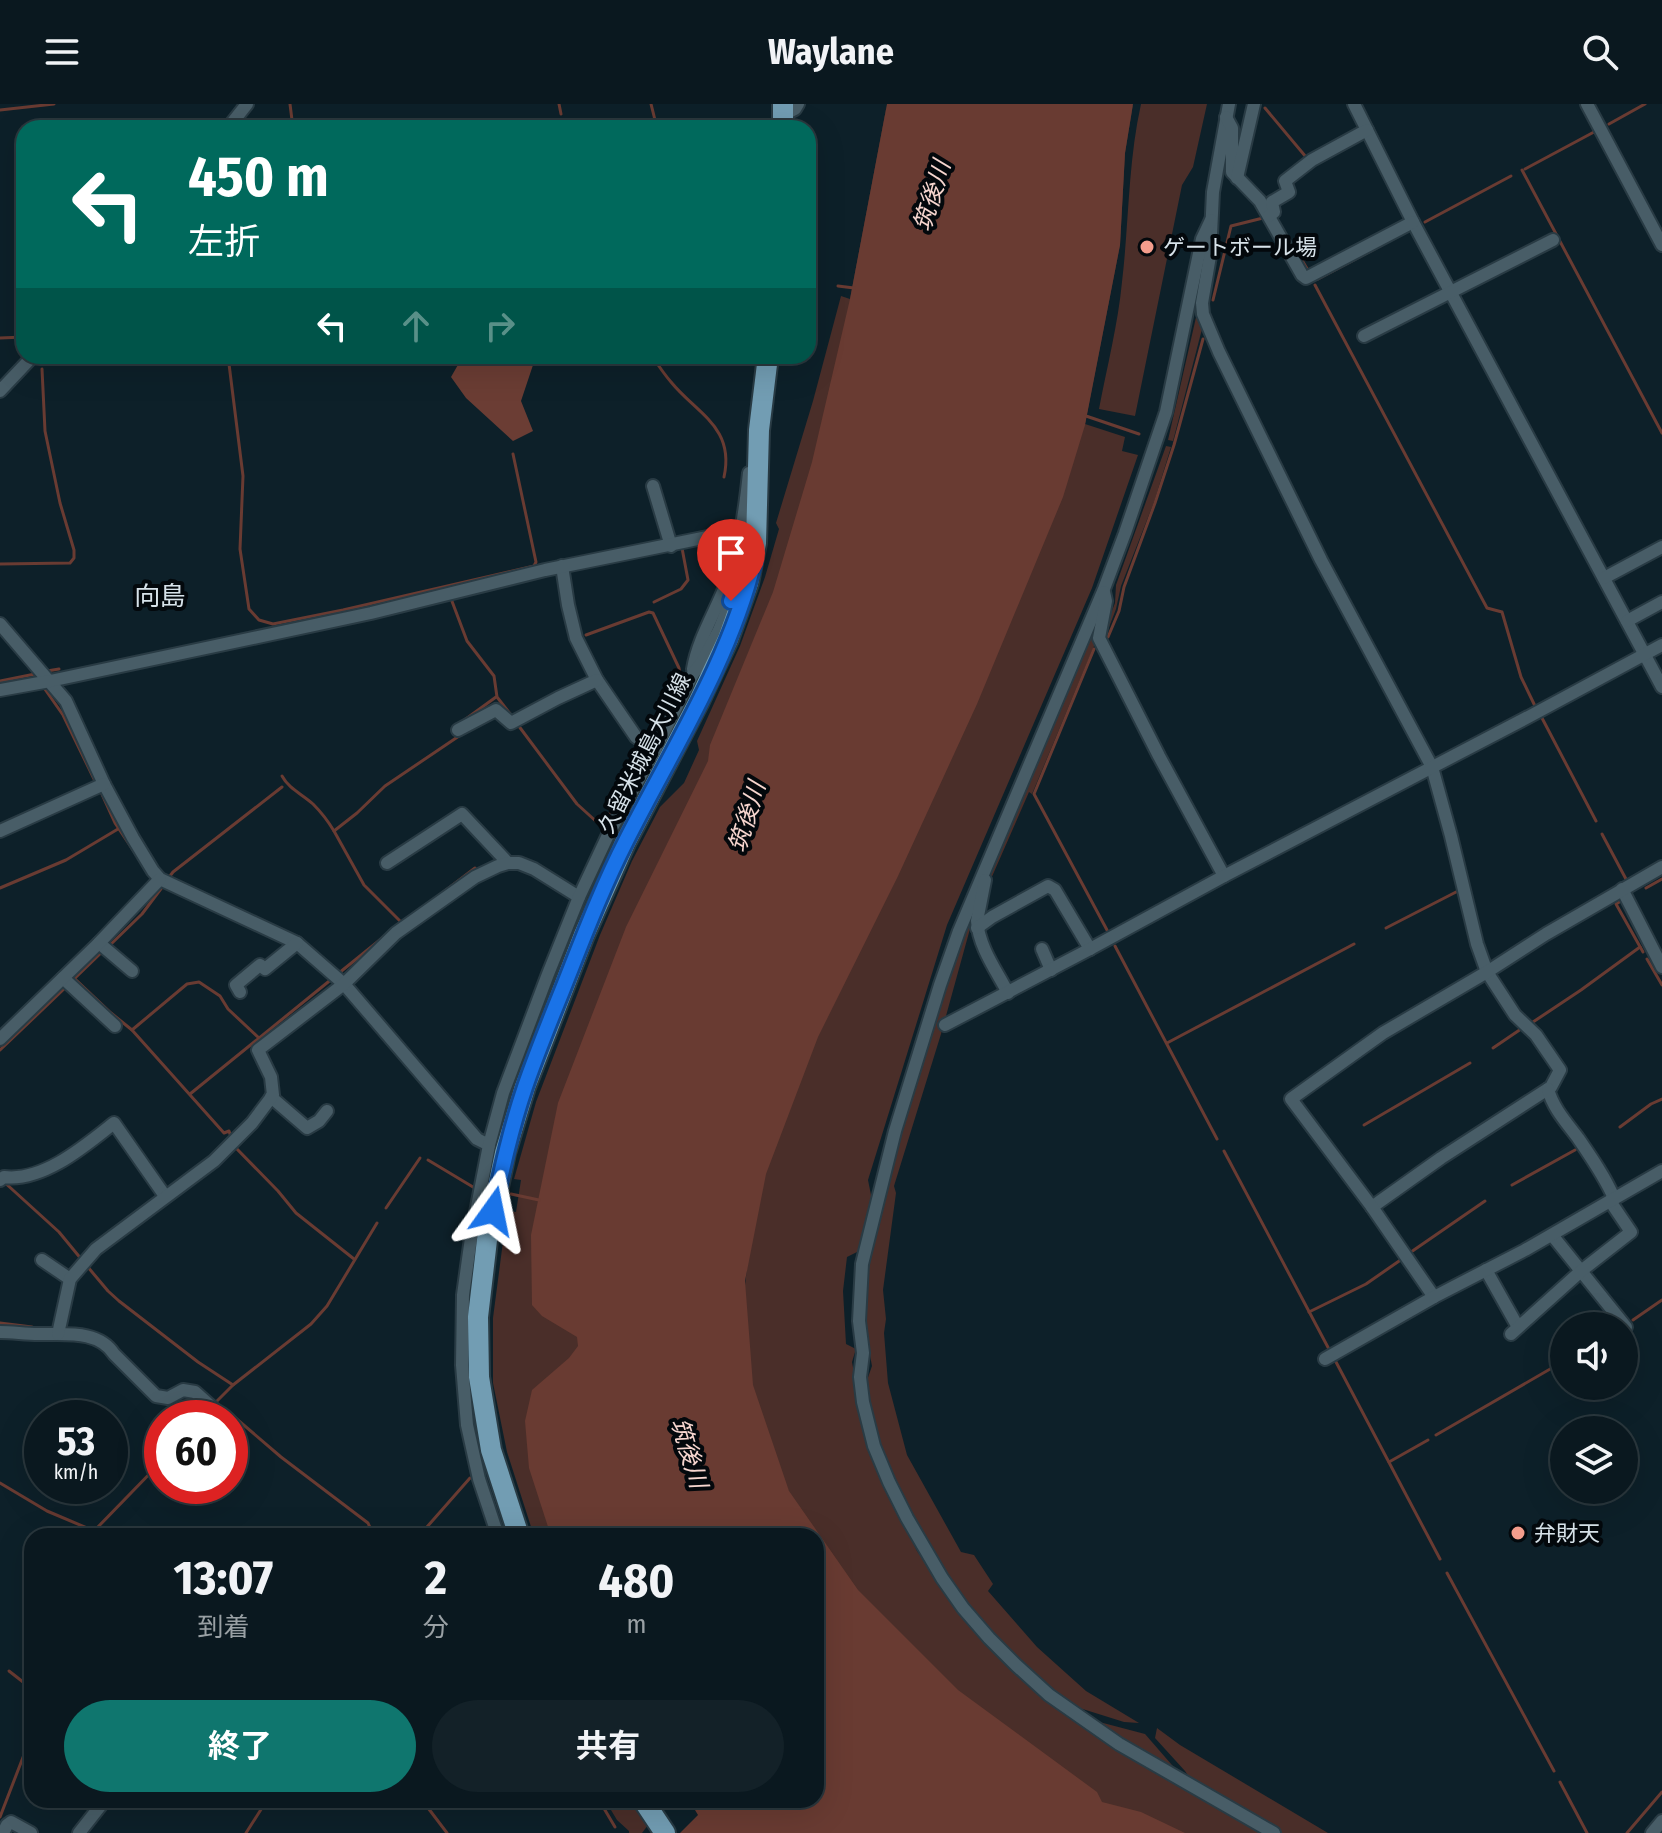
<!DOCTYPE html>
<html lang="ja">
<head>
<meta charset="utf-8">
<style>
  body { margin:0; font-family:"Fira Sans Condensed","Noto Sans JP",sans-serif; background:#132128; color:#f1f3f6; height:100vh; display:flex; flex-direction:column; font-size:30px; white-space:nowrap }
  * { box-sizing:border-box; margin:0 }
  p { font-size:26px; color:#99a0a4 }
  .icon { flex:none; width:44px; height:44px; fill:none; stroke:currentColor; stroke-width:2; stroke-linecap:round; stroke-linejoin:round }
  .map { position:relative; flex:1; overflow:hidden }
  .drawer { position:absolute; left:24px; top:1424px; width:800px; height:280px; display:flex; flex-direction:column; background:#0a181f; border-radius:24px; box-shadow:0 8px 32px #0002,0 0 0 2px #2a373d }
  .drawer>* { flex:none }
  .guide { position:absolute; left:16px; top:16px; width:800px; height:244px; border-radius:24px; box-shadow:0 8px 32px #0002,0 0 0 2px #2a373d; background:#00695c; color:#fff; overflow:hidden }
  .controls { position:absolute; left:1550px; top:1208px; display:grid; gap:16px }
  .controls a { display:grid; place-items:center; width:88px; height:88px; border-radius:50%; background:#0a181f; box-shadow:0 8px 32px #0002,0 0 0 2px #2a373d; font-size:40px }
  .speed { position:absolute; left:24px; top:1296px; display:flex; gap:16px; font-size:40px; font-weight:700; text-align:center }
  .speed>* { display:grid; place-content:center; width:104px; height:104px; border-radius:50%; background:#0a181f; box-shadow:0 8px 32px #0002,0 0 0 2px #2a373d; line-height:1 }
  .speed small { font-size:20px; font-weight:400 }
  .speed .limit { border:12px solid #d22; background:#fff; color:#111 }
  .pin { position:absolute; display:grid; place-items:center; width:68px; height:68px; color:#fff; margin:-82px -34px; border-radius:50% 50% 50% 0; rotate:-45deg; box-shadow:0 0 8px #0007 }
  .pin .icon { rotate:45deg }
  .me { position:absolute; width:88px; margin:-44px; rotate:12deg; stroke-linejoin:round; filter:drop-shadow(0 0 6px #0008) }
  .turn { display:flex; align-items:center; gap:28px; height:168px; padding:0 40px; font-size:36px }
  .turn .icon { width:104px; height:104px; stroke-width:2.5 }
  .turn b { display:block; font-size:56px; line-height:68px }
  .lanes { display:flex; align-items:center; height:76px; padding:0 40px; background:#0003; justify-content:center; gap:40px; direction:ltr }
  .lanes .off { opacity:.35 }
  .eta { display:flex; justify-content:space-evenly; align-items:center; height:136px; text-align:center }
  .eta b { font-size:48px; font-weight:700; line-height:56px }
  .action { display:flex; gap:16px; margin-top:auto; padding:16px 40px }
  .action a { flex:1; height:92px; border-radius:48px; background:#0f766e; color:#fff; font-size:32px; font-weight:700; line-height:92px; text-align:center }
  .action a+a { background:#132128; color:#f1f3f6 }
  header { display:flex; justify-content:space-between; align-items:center; height:104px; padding:0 40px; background:#0a181f; font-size:36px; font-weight:700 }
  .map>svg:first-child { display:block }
  .green { fill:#4a2e29 }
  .forest { fill:#6b3d34 }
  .water { fill:#693b32 }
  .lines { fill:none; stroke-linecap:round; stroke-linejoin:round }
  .stream { stroke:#693b32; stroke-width:3 }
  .minor-casing { stroke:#293b44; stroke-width:16 }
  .primary-casing { stroke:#293b44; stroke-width:24 }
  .minor { stroke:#485d67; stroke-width:12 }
  .primary { stroke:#729db3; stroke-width:20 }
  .route-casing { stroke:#114b97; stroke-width:20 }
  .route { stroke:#1a73e8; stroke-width:14 }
  .poi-dot { fill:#f49d8c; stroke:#03080c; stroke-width:3 }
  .labels { text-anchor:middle; stroke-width:8; stroke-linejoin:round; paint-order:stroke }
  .poi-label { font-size:22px; fill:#d7e2e9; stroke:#03080c; text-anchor:start }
  .street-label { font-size:22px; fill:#d7e2e9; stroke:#03080c }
  .water-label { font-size:24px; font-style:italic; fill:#f7d6cf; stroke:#03080c }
  .quarter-label { font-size:26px; fill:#d7e2e9; stroke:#03080c }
</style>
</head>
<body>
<header><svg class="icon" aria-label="menu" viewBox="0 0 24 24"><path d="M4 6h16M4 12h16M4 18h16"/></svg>Waylane<svg class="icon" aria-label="search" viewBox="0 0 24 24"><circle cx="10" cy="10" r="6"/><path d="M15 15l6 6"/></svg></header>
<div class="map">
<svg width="1662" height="1729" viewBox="0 0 1662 1729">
  <rect width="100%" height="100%" fill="#0d2029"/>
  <g class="green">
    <polygon points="887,0 843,292 590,1227 560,1432 534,1432 507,1348 493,1279 493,1214 507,1107 516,1108 521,1076 514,1075 536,998 600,831 632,757 660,703 684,679 699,646 697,637 740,542 765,473 779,425 776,419 813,297 841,192 850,195"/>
    <polygon points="1133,0 1125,49 1120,141 1085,320 1125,333 1122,347 1138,351 1092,484 947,821 868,1076 872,1096 859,1147 847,1153 843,1187 846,1240 856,1245 852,1258 864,1325 883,1377 917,1447 950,1494 1044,1593 1265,1729 1170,1729 1108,1705 883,1528 816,1432 807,1432 736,1259 759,1060"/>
    <path d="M1141,0H1207L1193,63L1182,81L1135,312L1099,305C1107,263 1118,220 1122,178C1129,119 1128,58 1141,0Z"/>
    <polygon points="1197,209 1202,225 1173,337 1168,336"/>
    <polygon points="1166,342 1171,343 1154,398 1121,482 1116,505 1106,531 1105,525 1115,499 1116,481"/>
    <polygon points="1090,530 1097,535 1032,690 1029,688 987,784 991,763"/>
    <polygon points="981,785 941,930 894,1082 896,1089 883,1186 886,1215 884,1229 888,1279 907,1351 961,1448 974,1451 993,1480 988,1487 1037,1543 1086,1587 1139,1619 1124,1618 1073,1602 1022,1559 980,1516 937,1458 893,1381 875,1331 866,1279 872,1262 863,1215 866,1166 889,1063 961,835"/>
    <polygon points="1088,1615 1145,1630 1178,1668"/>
    <polygon points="1157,1624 1180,1641 1328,1729 1281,1729 1191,1676 1185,1667 1155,1634"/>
    <polygon points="605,1696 635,1696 648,1721 642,1729 629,1729 629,1727 617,1716"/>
  </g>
  <polygon class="forest" points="463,252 536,252 521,297 533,327 513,337 466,294 451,273"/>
  <polygon class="water" points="887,0 1133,0 1125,49 1120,141 1085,321 1063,393 977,600 898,772 818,933 766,1070 745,1177 753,1281 789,1387 858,1486 958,1586 1097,1688 1102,1698 1141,1708 1185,1729 680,1729 698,1711 689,1696 816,1696 816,1432 551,1432 529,1364 525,1317 532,1286 569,1254 578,1242 577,1233 542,1212 532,1201 531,1131 558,999 626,823 708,657 710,641 773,488 812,358 850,195"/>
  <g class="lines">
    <g class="stream">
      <polyline points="290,0 293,24"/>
      <polyline points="559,0 561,10"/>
      <polyline points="651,0 657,24"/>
      <polyline points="1265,4 1306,53"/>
      <polyline points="0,6 54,0"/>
      <polyline points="1609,20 1645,0"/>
      <polyline points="1525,65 1594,28"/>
      <polyline points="1522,66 1662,329"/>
      <polyline points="1425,118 1511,72"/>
      <polyline points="1293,141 1309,168"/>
      <polyline points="1318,175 1382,141"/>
      <polyline points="1315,181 1487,504 1502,508 1521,573 1535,602"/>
      <polyline points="838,182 854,184"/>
      <polyline points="1213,196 1231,122 1267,113"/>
      <polyline points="0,234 24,233"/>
      <polyline points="228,252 243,372 240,445 249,505 259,516 273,520 343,506 534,462 536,458 513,350"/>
      <path d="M652,252C658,261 664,270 671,278C697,310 735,323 724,373"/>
      <polyline points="1086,312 1139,330"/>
      <polyline points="0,460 70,459 74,454 74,446 60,399 45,327 42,265"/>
      <polyline points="450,492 467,537 494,572 497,593 511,611"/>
      <polyline points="654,498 681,485 688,476 682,444"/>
      <polyline points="586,531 649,508 653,509 679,564 681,575 649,635"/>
      <polyline points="1108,533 1119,507 1124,483 1155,399 1174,341 1203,235"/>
      <polyline points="1094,545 1034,690 1107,826"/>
      <polyline points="47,567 59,565"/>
      <polyline points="0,577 35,570"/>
      <polyline points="42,581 63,611 96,679"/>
      <polyline points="1542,614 1596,717"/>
      <polyline points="463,617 496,593"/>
      <polyline points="518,621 577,700 599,720 607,715 646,642"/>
      <path d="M282,672C289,685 302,690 313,700C321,708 328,717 334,727"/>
      <polyline points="100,686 115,719 137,752"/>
      <polyline points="1602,730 1627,777"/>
      <polyline points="167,776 173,768 282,683"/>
      <polyline points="0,784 66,756 118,725"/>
      <polyline points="1646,784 1662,775"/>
      <polyline points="437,793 475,764"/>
      <polyline points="1621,797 1616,800 1643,848"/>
      <polyline points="402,819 364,781 334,727 357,709 385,682 462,630"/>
      <polyline points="1386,824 1458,787"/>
      <polyline points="109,842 142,810 163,782"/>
      <polyline points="1115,842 1217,1035"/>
      <polyline points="1647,855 1662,881"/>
      <polyline points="339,869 386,831"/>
      <polyline points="74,875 103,847"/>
      <polyline points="75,875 111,909 132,926 224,1029 229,1027 231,1033"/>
      <polyline points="1533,918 1581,886 1640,843"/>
      <polyline points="132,926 187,880 199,878 220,892 228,905 259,934"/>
      <polyline points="1167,939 1354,840"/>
      <polyline points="1493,944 1521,925"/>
      <polyline points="0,946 66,883"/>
      <polyline points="190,990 333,874"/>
      <polyline points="1364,1021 1470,959"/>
      <polyline points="1620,1023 1651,1000 1662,995"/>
      <polyline points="235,1043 278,1087 296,1109 354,1155"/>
      <polyline points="1224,1047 1331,1249"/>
      <polyline points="428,1056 473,1083"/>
      <polyline points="3,1077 59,1128 82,1156"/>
      <polyline points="1512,1081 1575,1046"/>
      <polyline points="511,1090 539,1096"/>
      <polyline points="386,1104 420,1054"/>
      <polyline points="1411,1148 1485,1097"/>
      <polyline points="87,1162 108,1187 119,1197 198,1258 233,1281"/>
      <polyline points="1309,1208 1366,1180 1402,1155"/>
      <polyline points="1633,1216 1662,1196"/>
      <polyline points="0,1219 32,1223"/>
      <polyline points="1336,1258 1440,1455"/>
      <polyline points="213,1301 233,1281 311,1220 327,1202 377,1119"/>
      <polyline points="225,1305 281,1353 368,1419 373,1430 377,1432"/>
      <polyline points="196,1314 207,1305"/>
      <polyline points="1436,1331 1564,1257"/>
      <polyline points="1389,1358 1428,1336"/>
      <polyline points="0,1379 47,1407 106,1432"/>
      <polyline points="95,1426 162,1357"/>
      <polyline points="419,1432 470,1374"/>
      <polyline points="1447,1469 1554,1667"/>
      <polyline points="9,1567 32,1585"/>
      <polyline points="1560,1678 1587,1729"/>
      <polyline points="422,1696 447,1729"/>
      <polyline points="599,1696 615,1723"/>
      <polyline points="0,1713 32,1630"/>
      <polyline points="246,1729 267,1696"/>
      <polyline points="1627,1729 1662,1688"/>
    </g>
    <g class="minor-casing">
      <g id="minor">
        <polyline points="1229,0 1213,88 1210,152 1202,199 1203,210 1219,248 1321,456 1432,663 1451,732 1477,840 1487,868 1515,911 1536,931 1560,966 1551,983 1441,1054 1372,1103"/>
        <polyline points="1354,0 1413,118 1662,583"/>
        <polyline points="1587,0 1662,141"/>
        <polyline points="783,11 795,5 798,0"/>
        <polyline points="1226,13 1232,24 1232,68 1260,97 1302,171 1306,174 1413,118"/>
        <polyline points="228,24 247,0"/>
        <polyline points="1237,74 1254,0"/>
        <polyline points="1269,112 1274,108 1272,98 1289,88 1285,77 1312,56 1367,26"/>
        <polyline points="1211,116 1202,135 1166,308 1125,429 1104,485 959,827 940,881 895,1027 862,1160 859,1217 863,1249 860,1273 863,1298 874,1342 889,1378 907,1414 942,1474 963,1504 989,1534 1016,1561 1049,1591 1119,1640 1274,1729"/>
        <polyline points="1364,232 1553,136"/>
        <polyline points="0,287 33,252"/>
        <polyline points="653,382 671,442"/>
        <polyline points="562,462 568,501 576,534 597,576 636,633 655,646"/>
        <polyline points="1604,474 1662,443"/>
        <polyline points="1104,488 1106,497 1099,534 1159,652 1224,772"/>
        <polyline points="1627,517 1662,498"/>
        <polyline points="0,520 66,597 104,680 133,734 153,767 160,775 297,839 344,880 477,1035 489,1041"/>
        <path d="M693,565C698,535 716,507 727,478C740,442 745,407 749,369"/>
        <polyline points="0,586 50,577 371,509 545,466 742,426"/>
        <polyline points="458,626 496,606 511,619 558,594 597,576"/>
        <polyline points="0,727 104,680"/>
        <polyline points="387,759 462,710 508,759"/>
        <path d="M985,776L977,817C979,843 996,866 1008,889"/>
        <polyline points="1622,785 1662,863"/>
        <polyline points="977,824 992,813 1048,782 1055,786 1090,845"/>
        <polyline points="99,839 132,867"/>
        <polyline points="1042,845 1051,866"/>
        <polyline points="63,874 115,922"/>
        <polyline points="240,888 236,881 260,861 265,865 297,839"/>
        <polyline points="945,921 1090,845 1224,772 1532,611 1662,541"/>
        <polyline points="0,935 99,839 160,775"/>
        <path d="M1548,985C1553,1004 1566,1018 1578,1034C1591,1053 1605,1073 1614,1094"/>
        <polyline points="271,993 307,1024 319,1017 327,1007"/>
        <path d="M0,1076L4,1073C43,1078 85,1042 114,1019L165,1092"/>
        <polyline points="1552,1131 1626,1223"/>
        <polyline points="42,1156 70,1175"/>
        <polyline points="1486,1166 1518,1223"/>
        <polyline points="1434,1193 1372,1103 1291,995 1383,929 1487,868 1546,830 1662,763"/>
        <path d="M0,1228C13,1228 25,1230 38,1230C63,1231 98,1225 114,1250L156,1292L168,1294L183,1286L195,1288L214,1305"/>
        <polyline points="58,1230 70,1175 96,1145 214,1057 252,1019 273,991 271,973 258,946 344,880 396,829 475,773 498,762 508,759 519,759 534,765 579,793"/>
        <polyline points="1511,1230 1581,1167 1631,1128 1610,1097"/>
        <polyline points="1325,1255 1434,1193 1525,1146 1662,1067"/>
        <polyline points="498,1432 479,1375 467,1321 462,1261 463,1191 471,1134 489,1041 503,989 548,870 579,793 609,729 655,646 693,570 702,558 719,526 739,477"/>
        <polyline points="3,1729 7,1721 11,1718 31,1729"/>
        <polyline points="79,1729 105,1696"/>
        <polyline points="1652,1729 1662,1717"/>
      </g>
    </g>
    <g class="primary-casing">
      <g id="primary">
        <polyline points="783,0 783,24"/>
        <polyline points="519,1432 491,1346 479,1273 478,1213 487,1136 505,1049 525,983 584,831 625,739 699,597 728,535 748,479 756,439 759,326 768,252"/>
        <polyline points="643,1696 665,1729"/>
      </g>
    </g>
    <use href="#minor" class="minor"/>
    <use href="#primary" class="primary"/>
  </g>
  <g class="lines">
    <g class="route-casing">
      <path id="route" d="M493,1107C502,1065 511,1024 525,983C536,951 549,919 562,887C582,837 601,786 626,737C672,646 730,556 754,457C741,466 737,482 731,497"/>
    </g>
    <use href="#route" class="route"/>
  </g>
  <g class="poi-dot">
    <circle cx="1147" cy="143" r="8"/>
    <circle cx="1518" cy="1429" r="8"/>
  </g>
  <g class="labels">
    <g class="poi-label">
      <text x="1163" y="151">ゲートボール場</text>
      <text x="1534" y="1437">弁財天</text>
    </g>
    <g class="street-label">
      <text transform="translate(644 649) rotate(-63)" y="8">久留米城島大川線</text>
    </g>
    <g class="water-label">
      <text transform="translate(932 92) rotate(-73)" y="8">筑後川</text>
      <text transform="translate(747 713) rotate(-73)" y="8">筑後川</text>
      <text transform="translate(689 1349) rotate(73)" y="8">筑後川</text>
    </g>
    <g class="quarter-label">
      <text x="160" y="501">向島</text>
    </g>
  </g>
</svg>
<div class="controls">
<a><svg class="icon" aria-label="sound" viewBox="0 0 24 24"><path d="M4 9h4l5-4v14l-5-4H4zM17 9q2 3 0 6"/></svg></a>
<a><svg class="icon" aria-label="layers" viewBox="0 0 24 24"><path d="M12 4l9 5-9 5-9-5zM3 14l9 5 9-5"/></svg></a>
</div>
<div class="speed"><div>53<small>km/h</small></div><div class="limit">60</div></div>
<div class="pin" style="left:731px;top:497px;background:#d93025"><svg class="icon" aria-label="arrive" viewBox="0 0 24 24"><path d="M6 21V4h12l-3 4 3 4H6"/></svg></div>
<svg class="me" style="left:493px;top:1107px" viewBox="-20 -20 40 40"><path d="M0-17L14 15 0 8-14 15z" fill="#1a73e8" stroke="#fff" stroke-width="4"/></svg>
<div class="guide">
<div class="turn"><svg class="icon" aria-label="left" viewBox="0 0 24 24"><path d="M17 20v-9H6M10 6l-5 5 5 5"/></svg><div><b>450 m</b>左折</div></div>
<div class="lanes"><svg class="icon" aria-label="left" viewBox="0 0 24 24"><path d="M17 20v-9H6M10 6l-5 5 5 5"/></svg><svg class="icon off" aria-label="ahead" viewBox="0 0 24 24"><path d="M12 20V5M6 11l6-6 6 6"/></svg><svg class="icon off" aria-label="right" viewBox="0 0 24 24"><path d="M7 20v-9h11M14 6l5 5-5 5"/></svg></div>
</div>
<section class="drawer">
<div class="eta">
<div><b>13:07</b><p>到着</p></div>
<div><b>2</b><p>分</p></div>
<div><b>480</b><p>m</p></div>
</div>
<div class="action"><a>終了</a><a>共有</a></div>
</section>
</div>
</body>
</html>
